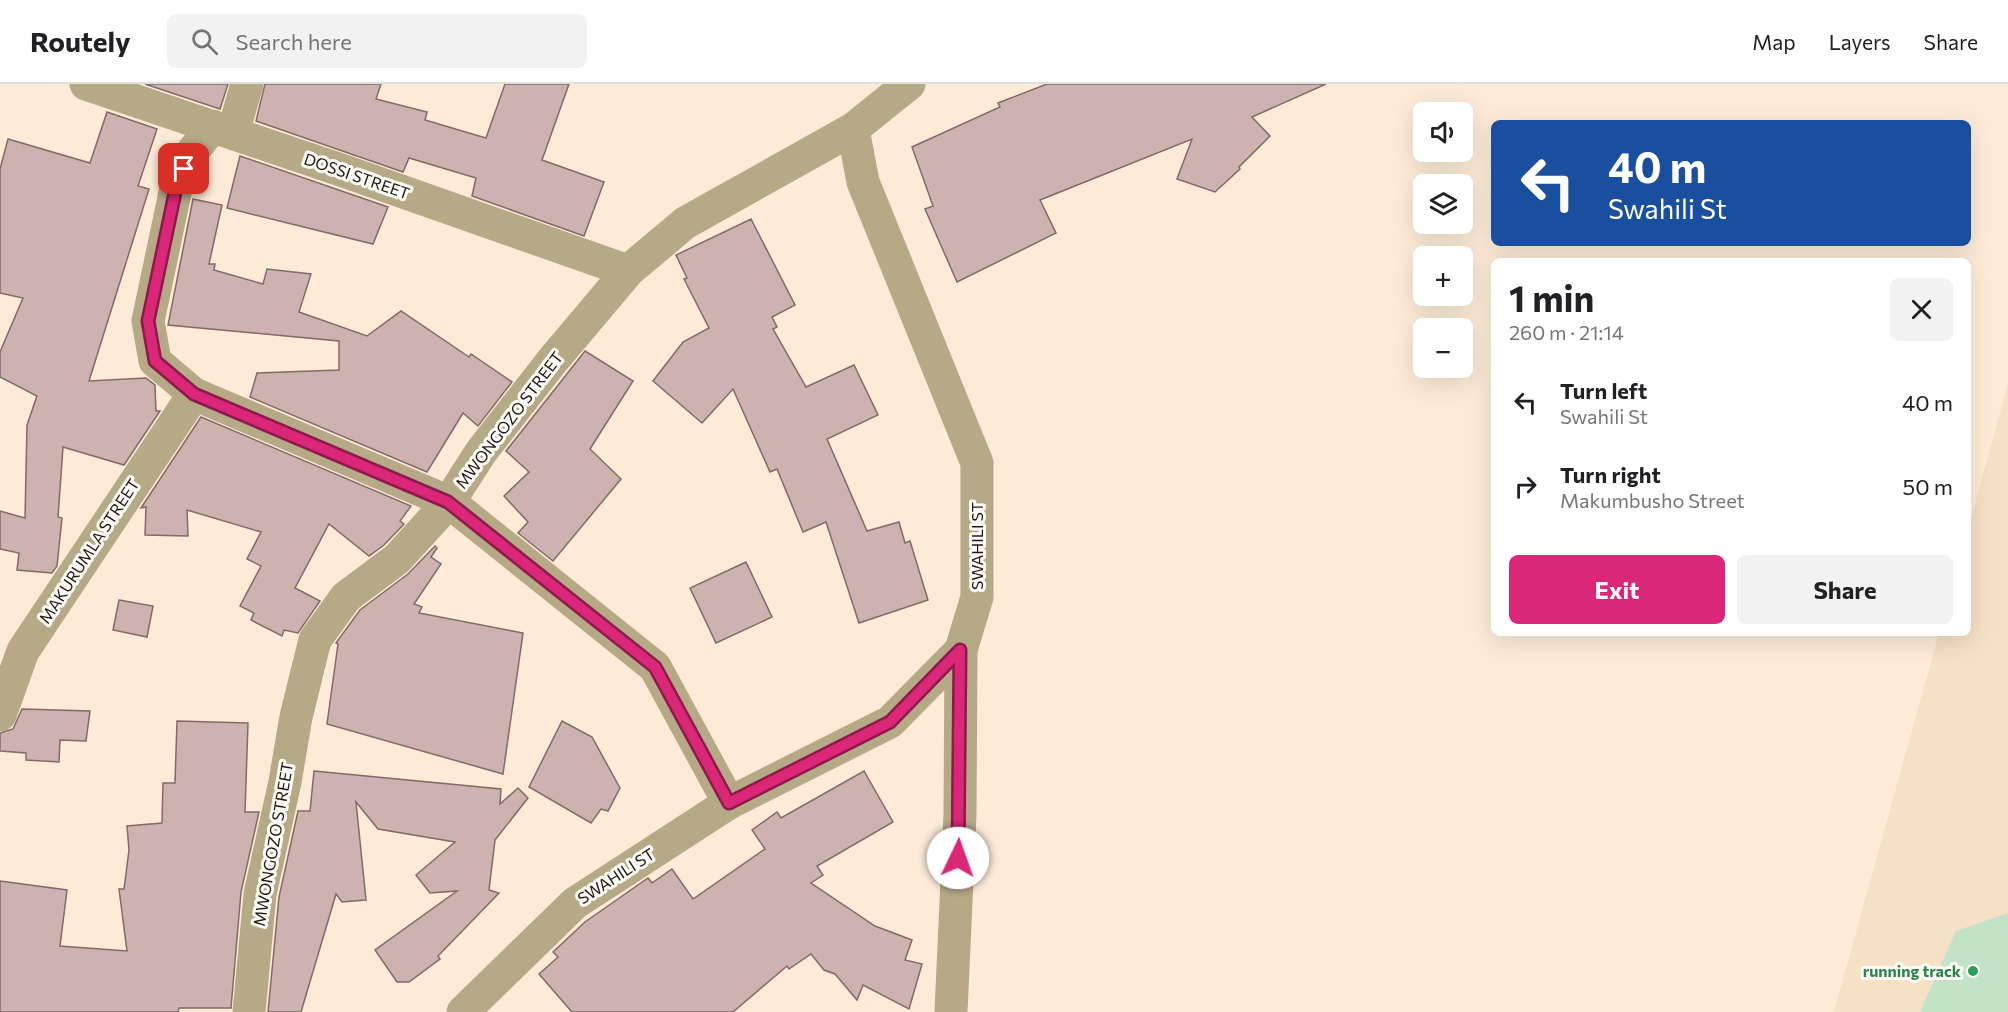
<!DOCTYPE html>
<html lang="en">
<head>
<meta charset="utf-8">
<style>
  body { margin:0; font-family:Commissioner,sans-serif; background:#f2f2f2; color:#202124; height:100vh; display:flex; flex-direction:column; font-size:22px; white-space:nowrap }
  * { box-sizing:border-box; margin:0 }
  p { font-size:20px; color:#757577 }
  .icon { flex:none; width:33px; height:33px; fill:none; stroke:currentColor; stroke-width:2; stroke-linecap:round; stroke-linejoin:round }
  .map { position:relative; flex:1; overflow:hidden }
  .drawer { position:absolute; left:1491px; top:174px; width:480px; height:378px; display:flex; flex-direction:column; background:#fff; border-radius:9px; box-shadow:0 6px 24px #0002 }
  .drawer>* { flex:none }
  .top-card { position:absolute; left:1491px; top:36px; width:480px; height:126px; border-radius:9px; box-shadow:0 6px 24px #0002; background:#1a4fa0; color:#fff; overflow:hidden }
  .tools { position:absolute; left:1413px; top:18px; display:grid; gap:12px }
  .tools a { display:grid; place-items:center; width:60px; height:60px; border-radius:9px; background:#fff; box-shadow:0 6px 24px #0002; font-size:30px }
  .pin { position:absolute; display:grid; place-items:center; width:51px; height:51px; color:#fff; margin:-26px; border-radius:12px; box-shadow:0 3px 9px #0006 }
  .me { position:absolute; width:66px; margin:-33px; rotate:3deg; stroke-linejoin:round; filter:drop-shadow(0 0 4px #0008) }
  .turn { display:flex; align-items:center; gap:21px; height:126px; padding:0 18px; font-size:27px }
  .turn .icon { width:78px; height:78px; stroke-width:2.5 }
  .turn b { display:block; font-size:42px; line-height:51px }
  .round { display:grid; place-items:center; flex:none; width:63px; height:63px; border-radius:9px; background:#f2f2f2 }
  .head { display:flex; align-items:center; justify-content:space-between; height:102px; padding:0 18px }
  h1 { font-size:36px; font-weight:700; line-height:45px }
  .primary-button { display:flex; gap:12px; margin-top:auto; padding:12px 18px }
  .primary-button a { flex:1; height:69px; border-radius:9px; background:#db2777; color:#fff; font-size:24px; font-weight:700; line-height:69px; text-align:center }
  .primary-button a+a { background:#f2f2f2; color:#202124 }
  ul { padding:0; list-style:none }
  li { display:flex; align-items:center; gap:18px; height:84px; padding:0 18px }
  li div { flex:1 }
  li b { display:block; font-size:22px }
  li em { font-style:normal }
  header { display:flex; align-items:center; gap:36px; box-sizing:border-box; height:84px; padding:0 30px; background:#fff; border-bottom:2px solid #e0e0e0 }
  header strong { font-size:28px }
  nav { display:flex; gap:33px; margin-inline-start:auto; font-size:21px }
  .search { width:420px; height:54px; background:#f2f2f2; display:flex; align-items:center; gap:15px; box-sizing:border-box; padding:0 21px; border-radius:9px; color:#757577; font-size:22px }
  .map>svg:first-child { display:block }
  .built { fill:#f6e0c6 }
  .green { fill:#c2e3c8 }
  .building { fill:#cdb2b0; stroke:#826a68; stroke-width:1.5 }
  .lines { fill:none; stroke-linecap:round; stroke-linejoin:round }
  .minor { stroke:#b5a986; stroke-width:33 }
  .route-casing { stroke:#8e194d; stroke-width:15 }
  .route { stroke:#db2777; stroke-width:10 }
  .leisure-dot { fill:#2e9e5b; stroke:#fffbf7; stroke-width:2 }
  .labels { text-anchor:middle; stroke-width:6; stroke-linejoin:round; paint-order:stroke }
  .street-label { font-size:16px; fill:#1d1710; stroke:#fffbf7 }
  .leisure-label { font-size:16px; font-weight:bold; fill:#27864d; stroke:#fffbf7; text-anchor:end }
</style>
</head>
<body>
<header>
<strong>Routely</strong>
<div class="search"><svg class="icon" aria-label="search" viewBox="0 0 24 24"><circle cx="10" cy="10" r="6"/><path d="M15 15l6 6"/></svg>Search here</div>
<nav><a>Map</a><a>Layers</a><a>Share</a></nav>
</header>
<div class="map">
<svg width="2008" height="928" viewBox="0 0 2008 928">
  <rect width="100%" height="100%" fill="#fdebd8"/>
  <polygon class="built" points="2008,300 2008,928 1834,928 1939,549 1968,549 1968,445"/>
  <polygon class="green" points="2008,829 2008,928 1920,928 1956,847"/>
  <g class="building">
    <polygon points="145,0 228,0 220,25"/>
    <polygon points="265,0 381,0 376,15 427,28 425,36 486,54 505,0 569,0 542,76 604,98 584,152 472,112 476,94 409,74 403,88 256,37"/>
    <polygon points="1047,0 1326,0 1252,33 1270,52 1239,83 1240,85 1215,108 1177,95 1192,55 1040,116 1056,149 957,198 925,125 933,122 912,63 1000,23 998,19"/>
    <polygon points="107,28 157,45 138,102 149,105 89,297 146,294 155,301 156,327 160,327 124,381 63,363 58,433 62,434 57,482 52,489 17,486 19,469 0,465 0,427 25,434 27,341 37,312 0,293 0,268 23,214 0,209 0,85 8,55 90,79"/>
    <polygon points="240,72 388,123 373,160 227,124"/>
    <polygon points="193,115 222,121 209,180 215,180 214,186 263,200 267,185 311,190 299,228 367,252 401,227 469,273 471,270 512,298 478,342 463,329 427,388 250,313 257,289 339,286 339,257 168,241"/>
    <polygon points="751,135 795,221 772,233 777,243 773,245 806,303 854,281 878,331 827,355 867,447 899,438 905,459 910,457 928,516 859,539 826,438 803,448 777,385 770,388 733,305 702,339 653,297 683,258 709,244 684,195 687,194 676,171"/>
    <polygon points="585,267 633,297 590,365 621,395 553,477 518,449 528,438 504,412 529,388 506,367"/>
    <polygon points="201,333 411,422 400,437 404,440 384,461 369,472 329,440 295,504 320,517 298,549 284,546 282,552 251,536 254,529 240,522 261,482 247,475 261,448 187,426 188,452 145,451 146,423 141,424"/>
    <polygon points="435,462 437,464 431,473 441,480 414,520 422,523 419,529 523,549 503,690 327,640 338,560 336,559 360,526 408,490"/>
    <polygon points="746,478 772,533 716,559 690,504"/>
    <polygon points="119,516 153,522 147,553 113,546"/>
    <polygon points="22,625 90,627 86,657 60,656 59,678 26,676 26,669 0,667 0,649 13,645"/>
    <polygon points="177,637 248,639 245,728 259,728 241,808 231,924 179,924 178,928 0,928 0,797 67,806 60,862 127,867 119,805 124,805 129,766 127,742 162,739 163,699 175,699"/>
    <polygon points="562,637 592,653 620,704 608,727 601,725 591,739 529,703"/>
    <polygon points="314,687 501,705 500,720 518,704 528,714 495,756 489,806 499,809 438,872 440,875 409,898 397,898 375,866 457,807 430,809 416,791 455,758 378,745 356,718 366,816 342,818 336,810 301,928 268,928 279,813 298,727 310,727"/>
    <polygon points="864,687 893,738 817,782 823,791 811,799 875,842 912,856 905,876 922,880 909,925 863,901 857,916 835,890 824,886 811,870 789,885 787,882 733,928 572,928 539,890 558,873 553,868 585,838 648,794 652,799 672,785 693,815 765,765 752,746 777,728 781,734"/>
  </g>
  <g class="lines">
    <g class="minor">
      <polyline points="86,0 341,86 628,187"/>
      <polyline points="213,42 193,67 176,104 148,237 155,277 194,310 449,418 655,583 729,719"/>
      <polyline points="233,49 247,0"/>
      <polyline points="0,631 23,567 194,310"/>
      <polyline points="249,928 260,810 285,698 296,633 315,556 346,513 397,475 449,418 481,368 553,276 628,187 685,139 853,45"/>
      <polyline points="463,928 575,819 729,719 890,638 961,566 977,513 977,379 863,98 853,45 909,0"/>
      <polyline points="951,928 960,730 961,566"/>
    </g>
  </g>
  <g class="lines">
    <g class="route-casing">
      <polyline id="route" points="184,85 176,104 148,237 155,277 194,310 448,418 655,583 729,719 890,638 960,566 958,774"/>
    </g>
    <use href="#route" class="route"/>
  </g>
  <circle class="leisure-dot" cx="1973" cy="887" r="6"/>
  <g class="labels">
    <g class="street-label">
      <text transform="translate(357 92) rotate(19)" y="6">DOSSI STREET</text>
      <text transform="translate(509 336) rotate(-53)" y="6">MWONGOZO STREET</text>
      <text transform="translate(977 462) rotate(-90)" y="6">SWAHILI ST</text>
      <text transform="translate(89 467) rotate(-57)" y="6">MAKURUMLA STREET</text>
      <text transform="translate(273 760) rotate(-80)" y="6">MWONGOZO STREET</text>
      <text transform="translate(616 792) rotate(-33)" y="6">SWAHILI ST</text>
    </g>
    <g class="leisure-label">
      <text x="1961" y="893">running track</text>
    </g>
  </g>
</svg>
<div class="tools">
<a><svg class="icon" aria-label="sound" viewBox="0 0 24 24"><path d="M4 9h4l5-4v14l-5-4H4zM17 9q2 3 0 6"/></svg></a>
<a><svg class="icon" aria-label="layers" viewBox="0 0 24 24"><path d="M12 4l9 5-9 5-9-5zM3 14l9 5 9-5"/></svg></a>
<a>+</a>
<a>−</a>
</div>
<div class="pin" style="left:184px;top:85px;background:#d93025"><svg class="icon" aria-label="arrive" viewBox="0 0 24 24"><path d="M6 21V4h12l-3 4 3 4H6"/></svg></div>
<svg class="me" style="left:958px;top:774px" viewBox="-20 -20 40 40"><circle r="19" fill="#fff"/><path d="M0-13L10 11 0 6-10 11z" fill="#db2777"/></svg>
<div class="top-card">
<div class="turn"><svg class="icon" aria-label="left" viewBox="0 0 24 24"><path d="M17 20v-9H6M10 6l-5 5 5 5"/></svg><div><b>40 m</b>Swahili St</div></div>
</div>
<section class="drawer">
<div class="head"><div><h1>1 min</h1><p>260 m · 21:14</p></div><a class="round"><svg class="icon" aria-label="close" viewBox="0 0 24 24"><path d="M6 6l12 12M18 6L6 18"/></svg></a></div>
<ul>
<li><svg class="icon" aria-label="left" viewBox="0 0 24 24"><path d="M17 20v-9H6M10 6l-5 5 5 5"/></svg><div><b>Turn left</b><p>Swahili St</p></div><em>40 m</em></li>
<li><svg class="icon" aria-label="right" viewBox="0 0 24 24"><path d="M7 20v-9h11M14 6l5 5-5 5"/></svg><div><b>Turn right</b><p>Makumbusho Street</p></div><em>50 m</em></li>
</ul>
<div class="primary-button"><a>Exit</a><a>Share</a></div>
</section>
</div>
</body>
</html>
